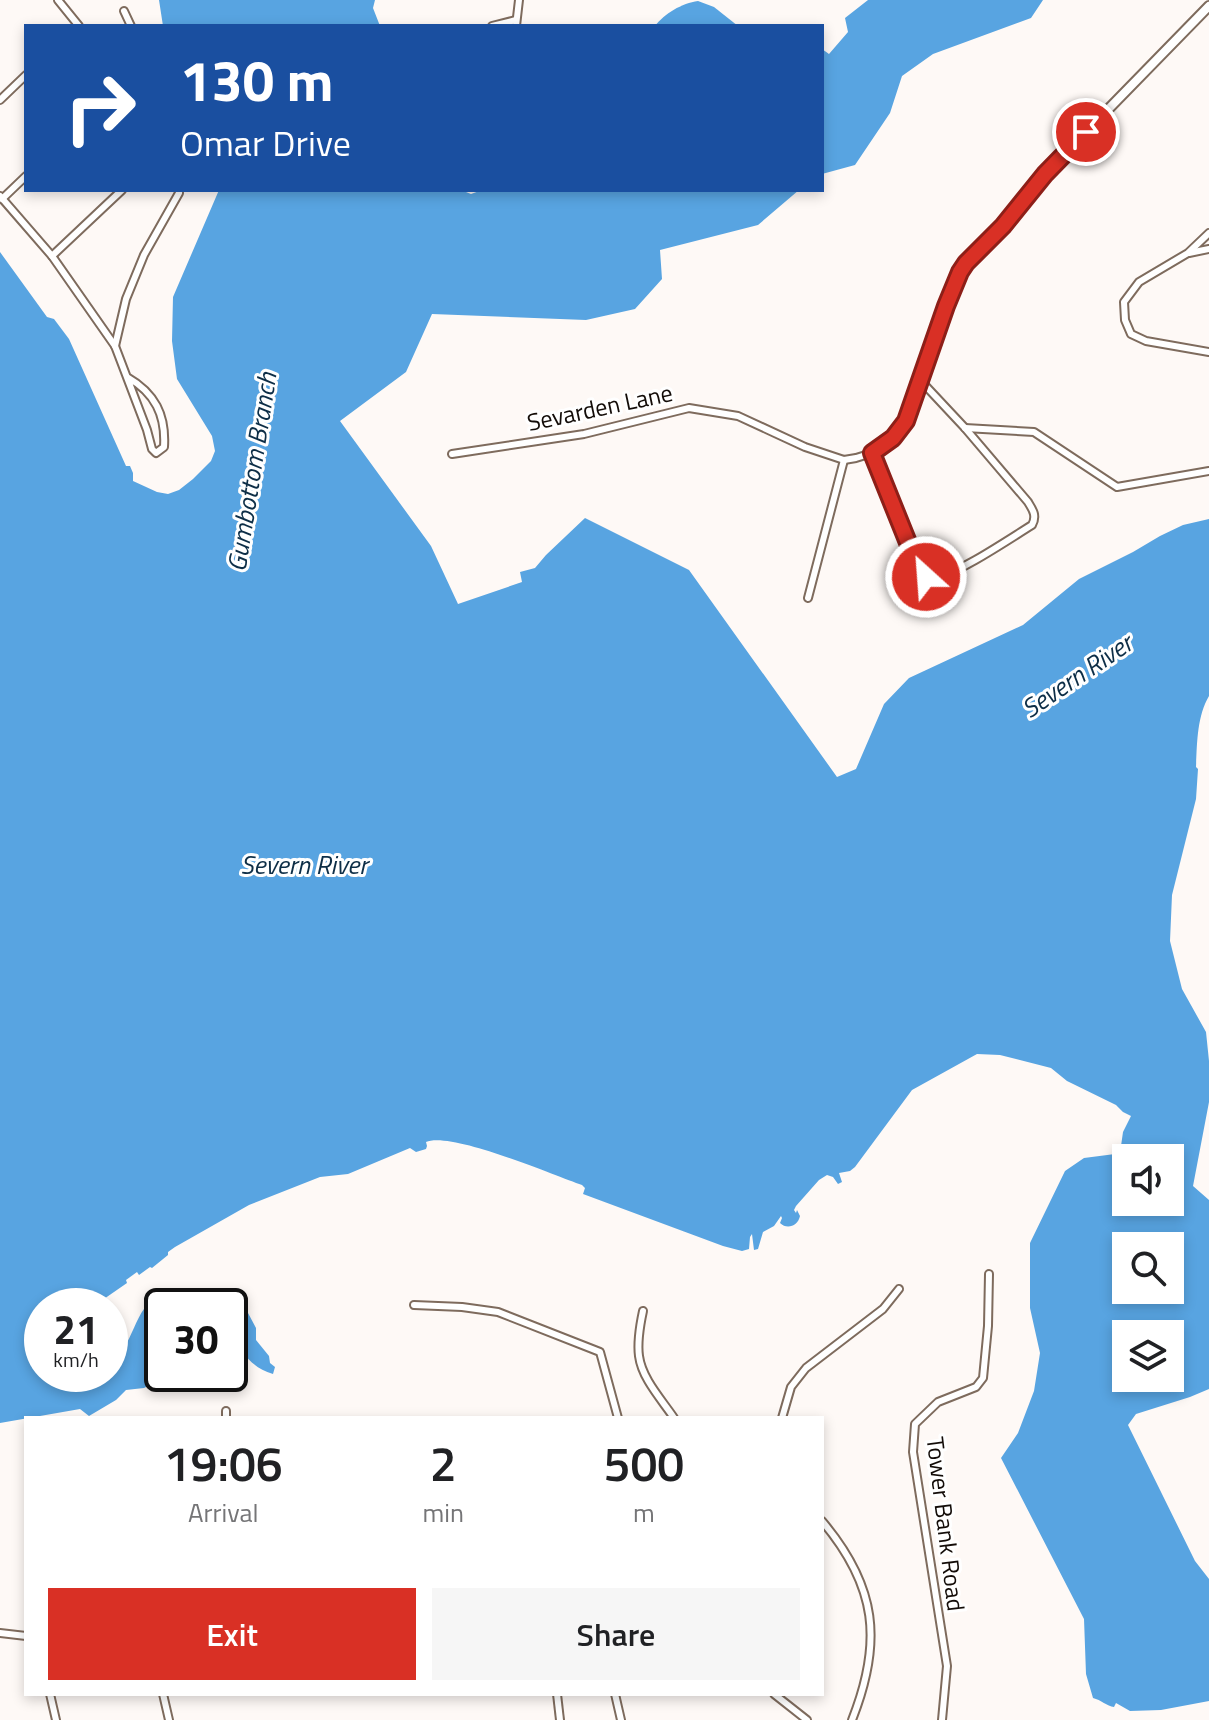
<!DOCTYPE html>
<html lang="en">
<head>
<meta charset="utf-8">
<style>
  body { margin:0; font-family:"Titillium Web",sans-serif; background:#f6f6f6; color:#202124; height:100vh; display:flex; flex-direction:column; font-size:30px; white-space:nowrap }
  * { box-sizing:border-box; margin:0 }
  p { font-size:26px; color:#757577 }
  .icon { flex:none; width:44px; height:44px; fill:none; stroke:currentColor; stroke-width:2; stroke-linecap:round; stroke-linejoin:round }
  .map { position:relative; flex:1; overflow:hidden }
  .details { position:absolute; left:24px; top:1416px; width:800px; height:280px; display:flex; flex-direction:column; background:#fff; border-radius:0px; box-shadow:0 4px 12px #0003 }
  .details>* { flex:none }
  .hud { position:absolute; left:24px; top:24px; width:800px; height:168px; border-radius:0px; box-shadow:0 4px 12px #0003; background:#1a4fa0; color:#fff; overflow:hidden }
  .buttons { position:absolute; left:1112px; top:1144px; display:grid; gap:16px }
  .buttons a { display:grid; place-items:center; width:72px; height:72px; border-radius:0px; background:#fff; box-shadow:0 4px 12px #0003; font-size:40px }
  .speed { position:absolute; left:24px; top:1288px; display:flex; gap:16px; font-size:40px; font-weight:700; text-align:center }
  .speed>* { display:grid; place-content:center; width:104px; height:104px; border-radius:50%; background:#fff; box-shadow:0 4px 12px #0003; line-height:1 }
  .speed small { font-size:20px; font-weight:400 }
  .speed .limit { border:4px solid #111; border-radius:12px; background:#fff; color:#111 }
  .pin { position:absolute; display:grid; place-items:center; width:68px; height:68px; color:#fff; margin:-34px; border:4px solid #fff; border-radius:50%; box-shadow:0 2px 8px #0007 }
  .me { position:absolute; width:88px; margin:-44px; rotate:334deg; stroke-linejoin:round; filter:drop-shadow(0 0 6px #0008) }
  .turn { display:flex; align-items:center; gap:28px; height:168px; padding:0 24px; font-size:36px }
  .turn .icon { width:104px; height:104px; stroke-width:2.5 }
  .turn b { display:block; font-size:56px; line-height:68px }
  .eta { display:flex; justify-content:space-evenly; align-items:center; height:136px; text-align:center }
  .eta b { font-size:48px; font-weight:600; line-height:56px }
  .button { display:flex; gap:16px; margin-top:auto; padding:16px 24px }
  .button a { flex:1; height:92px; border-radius:0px; background:#d93025; color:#fff; font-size:32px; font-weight:600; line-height:92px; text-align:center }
  .button a+a { background:#f6f6f6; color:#202124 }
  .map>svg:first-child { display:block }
  .water { fill:#58a4e1; fill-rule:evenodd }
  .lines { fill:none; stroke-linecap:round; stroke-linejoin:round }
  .minor-casing { stroke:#7e6b5d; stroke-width:10 }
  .tertiary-casing { stroke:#7e6b5d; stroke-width:12 }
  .minor { stroke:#fff; stroke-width:6 }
  .tertiary { stroke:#fff; stroke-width:8 }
  .route-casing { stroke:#8d1f18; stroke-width:20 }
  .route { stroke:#d93025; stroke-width:14 }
  .labels { text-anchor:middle; stroke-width:6; stroke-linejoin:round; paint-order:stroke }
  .street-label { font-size:24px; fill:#130c08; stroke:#fff }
  .water-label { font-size:26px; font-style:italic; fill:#0d2e47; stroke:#fff }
</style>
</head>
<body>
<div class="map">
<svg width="1209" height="1720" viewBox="0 0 1209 1720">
  <rect width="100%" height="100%" fill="#fef9f6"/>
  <g class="water">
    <polygon points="159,0 375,0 373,8 380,26 163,26"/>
    <polygon points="868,0 1043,0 1031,18 933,54 902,76 890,113 855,165 822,174 822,49 829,54 848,32 845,18"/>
    <path d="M698,1L714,7L738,26H655C664,14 682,3 698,1Z"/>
    <path d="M219,190H461L471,194L482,190H799L758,225L660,250L662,279L635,309L586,320L432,314L406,372L340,421L431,546L458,604L522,582L520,572L535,568L546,555L585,518L689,570L837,777L856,769L884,704L909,678L1023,625L1079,579L1133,552L1160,536L1183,525L1209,519V696C1197,716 1197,744 1196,767L1198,769L1196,799L1172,895L1170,941L1182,989L1206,1032L1209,1061V1102L1193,1186L1209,1200V1389L1190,1397L1136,1414L1128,1425L1195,1561L1209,1579V1701L1161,1710L1130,1711L1116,1703L1114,1707C1107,1706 1101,1700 1093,1698L1086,1674L1084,1619L1001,1458L1018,1433L1034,1391L1040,1353L1030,1308V1243L1065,1171L1084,1158L1115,1154L1121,1146L1123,1132L1131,1116L1123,1112L1116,1105L1067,1081L1051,1068L1000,1055L977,1054L912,1090L855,1167L850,1171L839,1173L842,1182L838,1184L833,1177L827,1175L819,1180L796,1206L794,1210L796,1213L797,1210L800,1216C798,1226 787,1230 780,1223L782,1218L781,1216L774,1226L763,1232L758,1249L754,1250L752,1234L750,1237L749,1249L742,1251L723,1246L583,1194L585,1188L582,1185C553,1175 451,1131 426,1142L427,1146L426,1149L416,1152L410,1148L348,1174L320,1177L249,1205L175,1247L168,1252V1255L152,1268L150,1267L139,1275L137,1272L126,1280L127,1283L101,1301L98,1306H42V1374H110V1359L114,1360C140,1339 136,1276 185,1306H162V1374H202L160,1391L154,1383L144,1388L126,1390L116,1400L89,1416L80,1409L0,1423V252L47,317L54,319L69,339L126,466H130L133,473V481L157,492L168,494L179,490L193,479L211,461L215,451L212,436L177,379L172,341L173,297ZM1126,1158H1170V1202H1126ZM1126,1246H1170V1290H1126ZM1126,1334H1170V1378H1126Z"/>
    <path d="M230,1306L248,1313L256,1328V1340L269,1356L270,1363L275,1367L273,1374C257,1369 250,1362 240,1349L230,1352Z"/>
  </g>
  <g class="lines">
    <g class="minor-casing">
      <g id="minor">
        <polyline points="58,0 79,26"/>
        <polyline points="124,11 131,26"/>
        <polyline points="492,26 516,20"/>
        <polyline points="516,26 519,0"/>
        <polyline points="0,100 26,75"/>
        <path d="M0,196L52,256L115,346L147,430L152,449L156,453L164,447C166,415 155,393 127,377"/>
        <polyline points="2,199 26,176"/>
        <polyline points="1209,233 1188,253 1139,282 1124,302 1125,320 1131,334 1146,341 1209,352"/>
        <polyline points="1189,253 1209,249"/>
        <polyline points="52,256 122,190"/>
        <polyline points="115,346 126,299 144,255 179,193"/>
        <polyline points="965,428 1034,432 1117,487 1209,471"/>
        <path d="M452,454L584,434L689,408L738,416L805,447L844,460L856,458L872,453L893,438L906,421L921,381L965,428L1028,502C1033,510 1037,516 1032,525C1000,545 968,567 932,581L926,577L919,570L872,453"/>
        <polyline points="808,598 844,460"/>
        <polyline points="414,1305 462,1307 498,1312 600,1352 618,1418"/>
        <path d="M643,1311C640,1325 637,1341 639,1356C642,1379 662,1400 674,1418"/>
        <polyline points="226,1411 226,1418"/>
        <polyline points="782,1418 791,1387 806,1368 883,1309 899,1289"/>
        <path d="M822,1521C877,1586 883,1642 852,1720"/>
        <polyline points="0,1633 26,1636"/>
        <polyline points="50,1694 56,1720"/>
        <polyline points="163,1694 169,1720"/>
        <polyline points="557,1694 560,1720"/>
        <polyline points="615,1694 621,1720"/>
        <polyline points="774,1694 807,1720"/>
        <polyline points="942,1720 947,1666 913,1452 915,1424 938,1402 976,1387 983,1378 988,1326 989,1274"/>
      </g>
    </g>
    <g class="tertiary-casing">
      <polyline id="tertiary" points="921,381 946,306 960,272 966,263 1003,226 1045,174 1209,6"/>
    </g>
    <use href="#minor" class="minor"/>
    <use href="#tertiary" class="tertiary"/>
  </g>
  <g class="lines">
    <g class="route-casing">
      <polyline id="route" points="926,577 919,570 872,453 893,438 906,421 946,306 960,272 966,263 1003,226 1045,174 1086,132"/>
    </g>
    <use href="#route" class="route"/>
  </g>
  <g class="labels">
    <g class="street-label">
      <text transform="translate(600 408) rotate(-12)" y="8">Sevarden Lane</text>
      <text transform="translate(945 1524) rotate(83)" y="8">Tower Bank Road</text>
    </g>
    <g class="water-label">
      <text transform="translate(252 472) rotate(-81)" y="9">Gumbottom Branch</text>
      <text transform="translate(1077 676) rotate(-34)" y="9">Severn River</text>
      <text x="304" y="874">Severn River</text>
    </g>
  </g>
</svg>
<div class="buttons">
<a><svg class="icon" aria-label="sound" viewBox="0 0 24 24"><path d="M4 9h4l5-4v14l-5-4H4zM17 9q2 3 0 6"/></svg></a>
<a><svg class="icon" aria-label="search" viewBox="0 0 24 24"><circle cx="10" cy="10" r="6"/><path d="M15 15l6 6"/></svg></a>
<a><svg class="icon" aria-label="layers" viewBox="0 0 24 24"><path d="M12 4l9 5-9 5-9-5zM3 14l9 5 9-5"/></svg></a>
</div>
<div class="speed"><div>21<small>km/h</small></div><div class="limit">30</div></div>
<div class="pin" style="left:1086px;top:132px;background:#d93025"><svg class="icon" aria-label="arrive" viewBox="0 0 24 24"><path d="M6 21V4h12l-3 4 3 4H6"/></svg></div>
<svg class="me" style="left:926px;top:577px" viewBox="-20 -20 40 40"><circle r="17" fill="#d93025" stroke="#fff" stroke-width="3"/><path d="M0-11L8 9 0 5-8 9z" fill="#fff"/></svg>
<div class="hud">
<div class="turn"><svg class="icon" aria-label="right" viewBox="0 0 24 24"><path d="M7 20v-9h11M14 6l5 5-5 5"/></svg><div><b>130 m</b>Omar Drive</div></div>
</div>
<section class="details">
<div class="eta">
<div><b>19:06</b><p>Arrival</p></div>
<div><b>2</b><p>min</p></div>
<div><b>500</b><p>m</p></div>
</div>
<div class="button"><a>Exit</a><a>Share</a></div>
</section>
</div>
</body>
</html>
